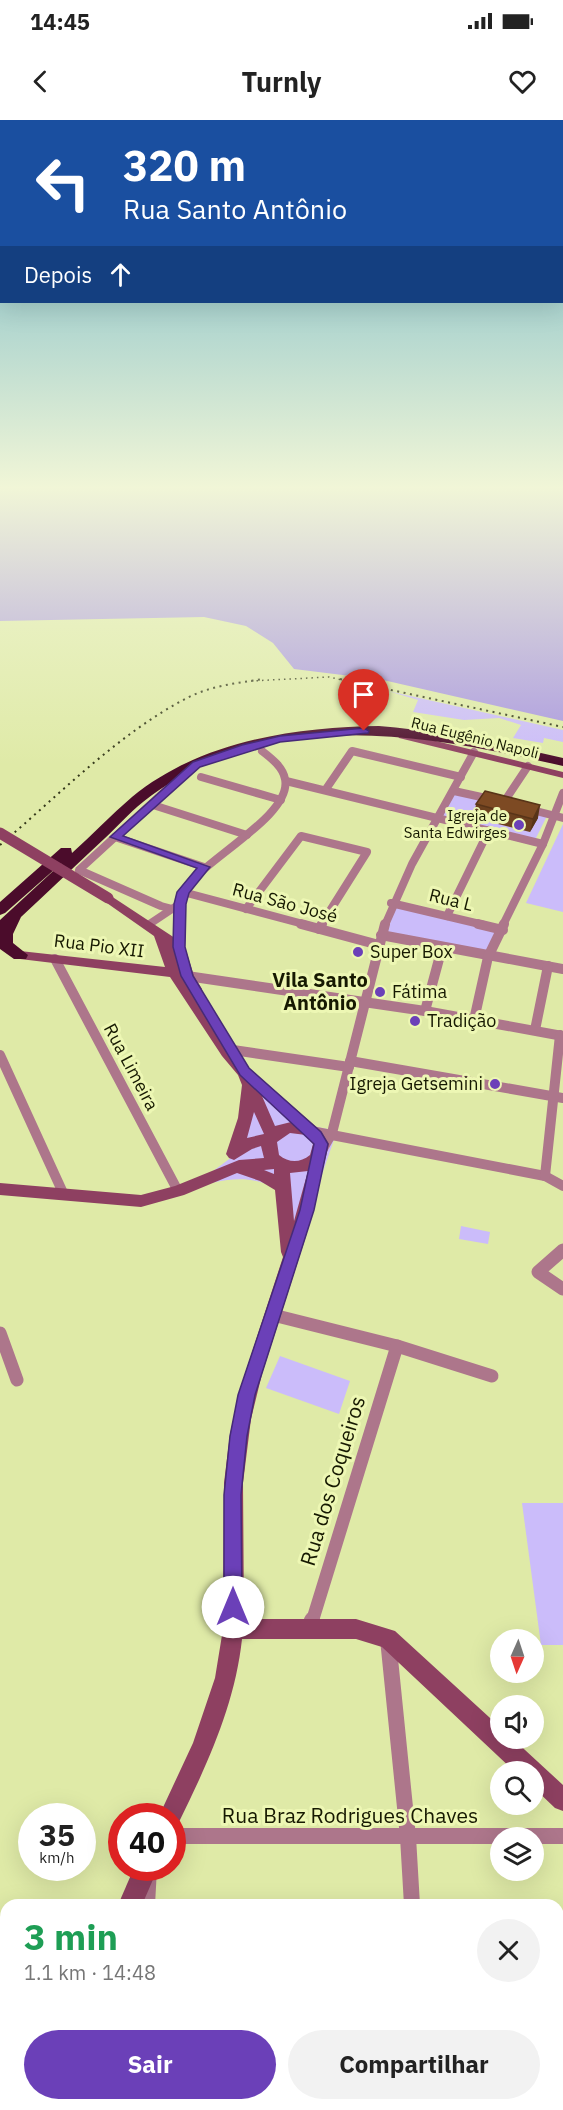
<!DOCTYPE html>
<html lang="pt">
<head>
<meta charset="utf-8">
<style>
  body { margin:0; font-family:"IBM Plex Sans",sans-serif; background:#f2f2f2; color:#222; height:100vh; display:flex; flex-direction:column; font-size:22px; white-space:nowrap }
  * { box-sizing:border-box; margin:0 }
  p { font-size:20px; color:#767676 }
  .icon { flex:none; width:33px; height:33px; fill:none; stroke:currentColor; stroke-width:2; stroke-linecap:round; stroke-linejoin:round }
  .map { position:relative; flex:1; overflow:hidden }
  .side { position:absolute; left:0px; top:1779px; width:564px; height:212px; display:flex; flex-direction:column; background:#fff; border-radius:18px 18px 0 0; box-shadow:0 6px 24px #0002 }
  .side>* { flex:none }
  .banner { position:absolute; left:0px; top:0px; width:564px; height:183px; box-shadow:0 6px 24px #0002; background:#1a4fa0; color:#fff; overflow:hidden }
  .needle { width:39px; rotate:183deg }
  .fabs { position:absolute; left:490px; top:1509px; display:grid; gap:12px }
  .fabs a { display:grid; place-items:center; width:54px; height:54px; border-radius:50%; background:#fff; box-shadow:0 6px 24px #0002; font-size:30px }
  .speed { position:absolute; left:18px; top:1683px; display:flex; gap:12px; font-size:30px; font-weight:700; text-align:center }
  .speed>* { display:grid; place-content:center; width:78px; height:78px; border-radius:50%; background:#fff; box-shadow:0 6px 24px #0002; line-height:1 }
  .speed small { font-size:15px; font-weight:400 }
  .speed .limit { border:9px solid #d22; background:#fff; color:#111 }
  .pin { position:absolute; display:grid; place-items:center; width:51px; height:51px; color:#fff; margin:-62px -26px; border-radius:50% 50% 50% 0; rotate:-45deg; box-shadow:0 0 6px #0007 }
  .pin .icon { rotate:45deg }
  .me { position:absolute; width:66px; margin:-33px; rotate:0deg; stroke-linejoin:round; filter:drop-shadow(0 0 4px #0008) }
  .turn { display:flex; align-items:center; gap:21px; height:126px; padding:0 24px; font-size:27px }
  .turn .icon { width:78px; height:78px; stroke-width:2.5 }
  .turn b { display:block; font-size:42px; line-height:51px }
  .then { display:flex; align-items:center; height:57px; padding:0 24px; background:#0003; gap:12px; font-size:22px }
  .round { display:grid; place-items:center; flex:none; width:63px; height:63px; border-radius:32px; background:#f2f2f2 }
  .headline { display:flex; align-items:center; justify-content:space-between; height:102px; padding:0 24px }
  h1 { font-size:36px; font-weight:700; line-height:45px; color:#1e9e55 }
  .button { display:flex; gap:12px; margin-top:auto; padding:12px 24px }
  .button a { flex:1; height:69px; border-radius:36px; background:#6b40b8; color:#fff; font-size:24px; font-weight:700; line-height:69px; text-align:center }
  .button a+a { background:#f2f2f2; color:#222 }
  .status { display:flex; justify-content:space-between; align-items:center; height:42px; padding:0 30px; background:#fff; direction:ltr }
  .status svg { height:16px; fill:currentColor }
  header { display:flex; justify-content:space-between; align-items:center; height:78px; padding:0 24px; background:#fff; font-size:27px; font-weight:700 }
  .map>svg:first-child { display:block }
  .green { fill:#cbbcfa }
  .forest { fill:#aa98e0 }
  .lines { fill:none; stroke-linecap:round; stroke-linejoin:round }
  .street-far3 { stroke:#ad768b; stroke-width:8 }
  .street-far2 { stroke:#ad768b; stroke-width:10 }
  .street-far1 { stroke:#ad768b; stroke-width:13 }
  .street { stroke:#ad768b; stroke-width:16 }
  .secondary { fill:#8e4061; fill-rule:evenodd }
  .highway { fill:#4b0c2b; fill-rule:evenodd }
  .rail-far1 { stroke:#34381a; stroke-width:1.5; stroke-dasharray:1.5 4; stroke-linecap:butt }
  .rail { stroke:#34381a; stroke-width:2; stroke-dasharray:2 4.5; stroke-linecap:butt }
  .secondary-bridge { stroke:#8e4061; stroke-width:11 }
  .wall { fill:#6c401e }
  .shaded-wall { fill:#583418 }
  .building { fill:#7d4a23; stroke:#583418; stroke-width:1.5 }
  .route { fill:#6b40b8; stroke:#462a78; stroke-width:1.5 }
  .poi-dot { fill:#6b40b8; stroke:#edf7b4; stroke-width:2 }
  .labels { text-anchor:middle; stroke-width:6; stroke-linejoin:round; paint-order:stroke }
  .far-street-label { font-size:15px; fill:#161901; stroke:#edf7b4 }
  .far-poi-label { font-size:15px; fill:#161901; stroke:#edf7b4; text-anchor:end }
  .street-label { font-size:18px; fill:#161901; stroke:#edf7b4 }
  .poi-label { font-size:18px; fill:#161901; stroke:#edf7b4; text-anchor:start }
  .neighbourhood-label { font-size:20px; font-weight:bold; fill:#161901; stroke:#edf7b4 }
  .near-street-label { font-size:21px; fill:#161901; stroke:#edf7b4 }
</style>
</head>
<body>
<div class="status"><b>14:45</b><svg viewBox="0 0 49 12"><path d="M0 12V9h3v3zM5 12V6h3v6zM10 12V3h3v9zM15 12V0h3v12zM26 1h20v11H26zM47 4h2v5h-2z"/></svg></div>
<header><svg class="icon" aria-label="back" viewBox="0 0 24 24"><path d="M15 5l-7 7 7 7"/></svg>Turnly<svg class="icon" aria-label="heart" viewBox="0 0 24 24"><path d="M12 20l-8-8c-3-5 5-10 8-4 3-6 11-1 8 4z"/></svg></header>
<div class="map">
<svg width="563" height="1990" viewBox="0 0 563 1990">
  <rect width="100%" height="100%" fill="#dfeaa7"/>
  <g class="green">
    <polygon points="388,571 563,610 563,622 544,618 543,623 513,618 521,605 499,598 464,600 413,592 418,580"/>
    <polygon points="460,673 547,696 535,720 437,694 450,674"/>
    <polygon points="563,704 563,792 526,783"/>
    <polygon points="395,785 497,810 487,834 387,814"/>
    <path d="M246,952L313,1006L337,1011L292,1141L276,1069C248,1052 218,1061 189,1069L236,1034Z"/>
    <polygon points="461,1106 490,1112 488,1124 459,1119"/>
    <polygon points="280,1236 350,1261 339,1294 266,1268"/>
    <polygon points="522,1383 563,1383 563,1525 541,1525"/>
  </g>
  <polygon class="forest" points="0,366 563,366 563,601 383,560 294,549 273,523 246,506 204,497 0,501"/>
  <g class="lines">
    <g class="street-far3">
      <polyline points="201,657 281,680"/>
      <polyline points="286,661 543,724"/>
      <polyline points="326,669 352,631 461,657"/>
      <polyline points="454,671 495,680"/>
      <polyline points="504,682 528,646"/>
      <polyline points="153,685 247,715"/>
      <polyline points="528,689 563,698"/>
      <polyline points="115,717 204,747"/>
      <polyline points="183,772 307,805"/>
      <polyline points="391,783 484,805"/>
      <polyline points="246,789 301,716 367,732 321,805"/>
      <polyline points="180,791 161,786 79,750 186,652"/>
      <polyline points="447,796 489,710"/>
      <polyline points="148,805 175,787"/>
      <path d="M178,805C178,795 177,783 182,773C200,741 293,696 285,659C283,647 271,638 262,631"/>
      <polyline points="385,805 412,744 474,632"/>
      <polyline points="503,805 543,724 563,673"/>
    </g>
    <g class="street-far2">
      <polyline points="178,804 179,827"/>
      <polyline points="301,804 379,825"/>
      <polyline points="478,804 503,810"/>
      <polyline points="319,809 322,804"/>
      <polyline points="381,815 563,849"/>
      <polyline points="55,839 178,1071"/>
      <polyline points="187,856 425,891 563,916"/>
      <polyline points="425,891 442,828"/>
      <polyline points="474,900 488,837 504,804"/>
      <polyline points="535,910 548,846"/>
      <polyline points="227,932 233,930 349,947"/>
      <polyline points="0,935 64,1075"/>
      <polyline points="350,941 563,978"/>
      <polyline points="311,1011 545,1056 563,1066"/>
      <polyline points="321,1032 332,1013 385,804"/>
      <polyline points="545,1056 560,915"/>
    </g>
    <g class="street-far1">
      <polyline points="563,1130 538,1152 563,1169"/>
      <polyline points="273,1195 397,1226 492,1256"/>
      <polyline points="0,1213 17,1260"/>
      <polyline points="312,1502 397,1226"/>
    </g>
    <g class="street">
      <polyline points="310,1508 312,1500"/>
      <polyline points="388,1519 408,1717 412,1785"/>
      <polyline points="172,1716 563,1716"/>
      <polyline points="147,1785 149,1748"/>
      <polyline points="558,1906 563,1911"/>
      <polyline points="425,1984 425,1990"/>
      <polyline points="135,1990 136,1984"/>
    </g>
    <g class="secondary">
      <polygon points="403,613 563,652 563,658 399,618 398,616"/>
      <path d="M108,774L184,824L194,856L202,869L195,874L232,928L249,948L321,1011L329,1024L306,1116L262,1254L251,1299L243,1363L244,1499H356L395,1511L501,1608V1618H512L563,1665V1691L555,1688L534,1668V1652H515L382,1527L356,1519H242C235,1585 207,1645 178,1704L172,1706V1696H159L193,1623L215,1558L223,1509L224,1363L230,1314L240,1269L283,1137L281,1132L275,1070L260,1061L237,1053L184,1075L141,1087L0,1075V1063L141,1075L175,1066L239,1040L264,1038L261,1026L252,1029L234,1040L229,1038L226,1034L238,998L242,965L238,955L222,936L170,857L20,839L13,835L20,831L165,847L154,816L104,781V775ZM262,976L291,1002L275,1006ZM254,992L264,1014L247,1018ZM290,1013L306,1015L313,1024L310,1035C300,1043 289,1043 279,1035L277,1022ZM274,1049V1054L264,1050ZM308,1051L294,1101L290,1053Z"/>
      <polygon points="134,1748 158,1748 142,1785 118,1785"/>
      <polygon points="27,1984 53,1984 51,1990 25,1990"/>
    </g>
    <path class="highway" d="M379,606C442,611 502,624 563,638V646C423,614 267,584 143,682C129,693 117,707 104,719C76,745 49,771 21,797L13,814V823L28,835L26,839H14L0,829V800L63,742L5,793L0,795V782L61,728H71L72,733C92,715 111,695 132,677C200,621 295,607 379,606Z"/>
    <polyline class="rail-far1" points="251,561 329,557 347,561"/>
    <g class="rail">
      <polyline points="340,559 563,607"/>
      <path d="M0,725C59,675 119,613 187,578C210,566 237,563 263,559"/>
    </g>
    <polyline class="secondary-bridge" points="0,713 108,778"/>
  </g>
  <polygon class="wall" points="476,684 538,698 530,712 474,698"/>
  <polygon class="shaded-wall" points="540,685 538,698 530,712 533,699"/>
  <polygon class="building" points="485,671 540,685 533,699 476,684"/>
  <linearGradient id="sky" x2="0" y2="1"><stop stop-color="#64b0c6"/><stop offset="0.57" stop-color="#f1f6d7"/><stop offset="1" stop-color="#f1f6d7" stop-opacity="0"/></linearGradient>
  <rect width="563" height="645" fill="url(#sky)"/>
  <polygon class="route" points="364,608 369,611 368,613 280,622 200,647 123,716 210,747 189,773 186,784 185,827 193,856 249,948 321,1012 328,1024 314,1090 255,1275 247,1316 241,1375 242,1487 240,1493 233,1496 227,1493 224,1487 224,1375 230,1316 238,1275 300,1090 314,1024 240,955 181,856 173,827 174,784 177,772 197,748 110,717 193,642 242,625 280,616"/>
  <g class="poi-dot">
    <circle cx="519" cy="705" r="6"/>
    <circle cx="358" cy="832" r="6"/>
    <circle cx="380" cy="872" r="6"/>
    <circle cx="415" cy="901" r="6"/>
    <circle cx="495" cy="964" r="6"/>
  </g>
  <g class="labels">
    <g class="far-street-label">
      <text transform="translate(475 618) rotate(14)" y="5">Rua Eugênio Napoli</text>
    </g>
    <g class="far-poi-label">
      <text x="507" y="701">Igreja de<tspan x="507" dy="17">Santa Edwirges</tspan></text>
    </g>
    <g class="street-label">
      <text transform="translate(451 780) rotate(14)" y="6">Rua L</text>
      <text transform="translate(285 783) rotate(15)" y="6">Rua São José</text>
      <text transform="translate(99 826) rotate(7)" y="6">Rua Pio XII</text>
      <text transform="translate(131 947) rotate(62)" y="6">Rua Limeira</text>
    </g>
    <g class="poi-label">
      <text x="370" y="838">Super Box</text>
      <text x="392" y="878">Fátima</text>
      <text x="427" y="907">Tradição</text>
      <text x="483" y="970" text-anchor="end">Igreja Getsemini</text>
    </g>
    <g class="neighbourhood-label">
      <text x="320" y="867">Vila Santo<tspan x="320" dy="23">Antônio</tspan></text>
    </g>
    <g class="near-street-label">
      <text transform="translate(333 1361) rotate(-73)" y="7">Rua dos Coqueiros</text>
      <text x="350" y="1703">Rua Braz Rodrigues Chaves</text>
    </g>
  </g>
</svg>
<div class="fabs">
<a><svg class="needle" viewBox="-14 -14 28 28"><path d="M0-13l5 13h-10z" fill="#e53935"/><path d="M0 13l5-13h-10z" fill="#767676"/></svg></a>
<a><svg class="icon" aria-label="sound" viewBox="0 0 24 24"><path d="M4 9h4l5-4v14l-5-4H4zM17 9q2 3 0 6"/></svg></a>
<a><svg class="icon" aria-label="search" viewBox="0 0 24 24"><circle cx="10" cy="10" r="6"/><path d="M15 15l6 6"/></svg></a>
<a><svg class="icon" aria-label="layers" viewBox="0 0 24 24"><path d="M12 4l9 5-9 5-9-5zM3 14l9 5 9-5"/></svg></a>
</div>
<div class="speed"><div>35<small>km/h</small></div><div class="limit">40</div></div>
<div class="pin" style="left:364px;top:611px;background:#d93025"><svg class="icon" aria-label="arrive" viewBox="0 0 24 24"><path d="M6 21V4h12l-3 4 3 4H6"/></svg></div>
<svg class="me" style="left:233px;top:1487px" viewBox="-20 -20 40 40"><circle r="19" fill="#fff"/><path d="M0-13L10 11 0 6-10 11z" fill="#6b40b8"/></svg>
<div class="banner">
<div class="turn"><svg class="icon" aria-label="left" viewBox="0 0 24 24"><path d="M17 20v-9H6M10 6l-5 5 5 5"/></svg><div><b>320 m</b>Rua Santo Antônio</div></div>
<div class="then">Depois<svg class="icon" aria-label="ahead" viewBox="0 0 24 24"><path d="M12 20V5M6 11l6-6 6 6"/></svg></div>
</div>
<section class="side">
<div class="headline"><div><h1>3 min</h1><p>1.1 km · 14:48</p></div><a class="round"><svg class="icon" aria-label="close" viewBox="0 0 24 24"><path d="M6 6l12 12M18 6L6 18"/></svg></a></div>
<div class="button"><a>Sair</a><a>Compartilhar</a></div>
</section>
</div>
</body>
</html>
